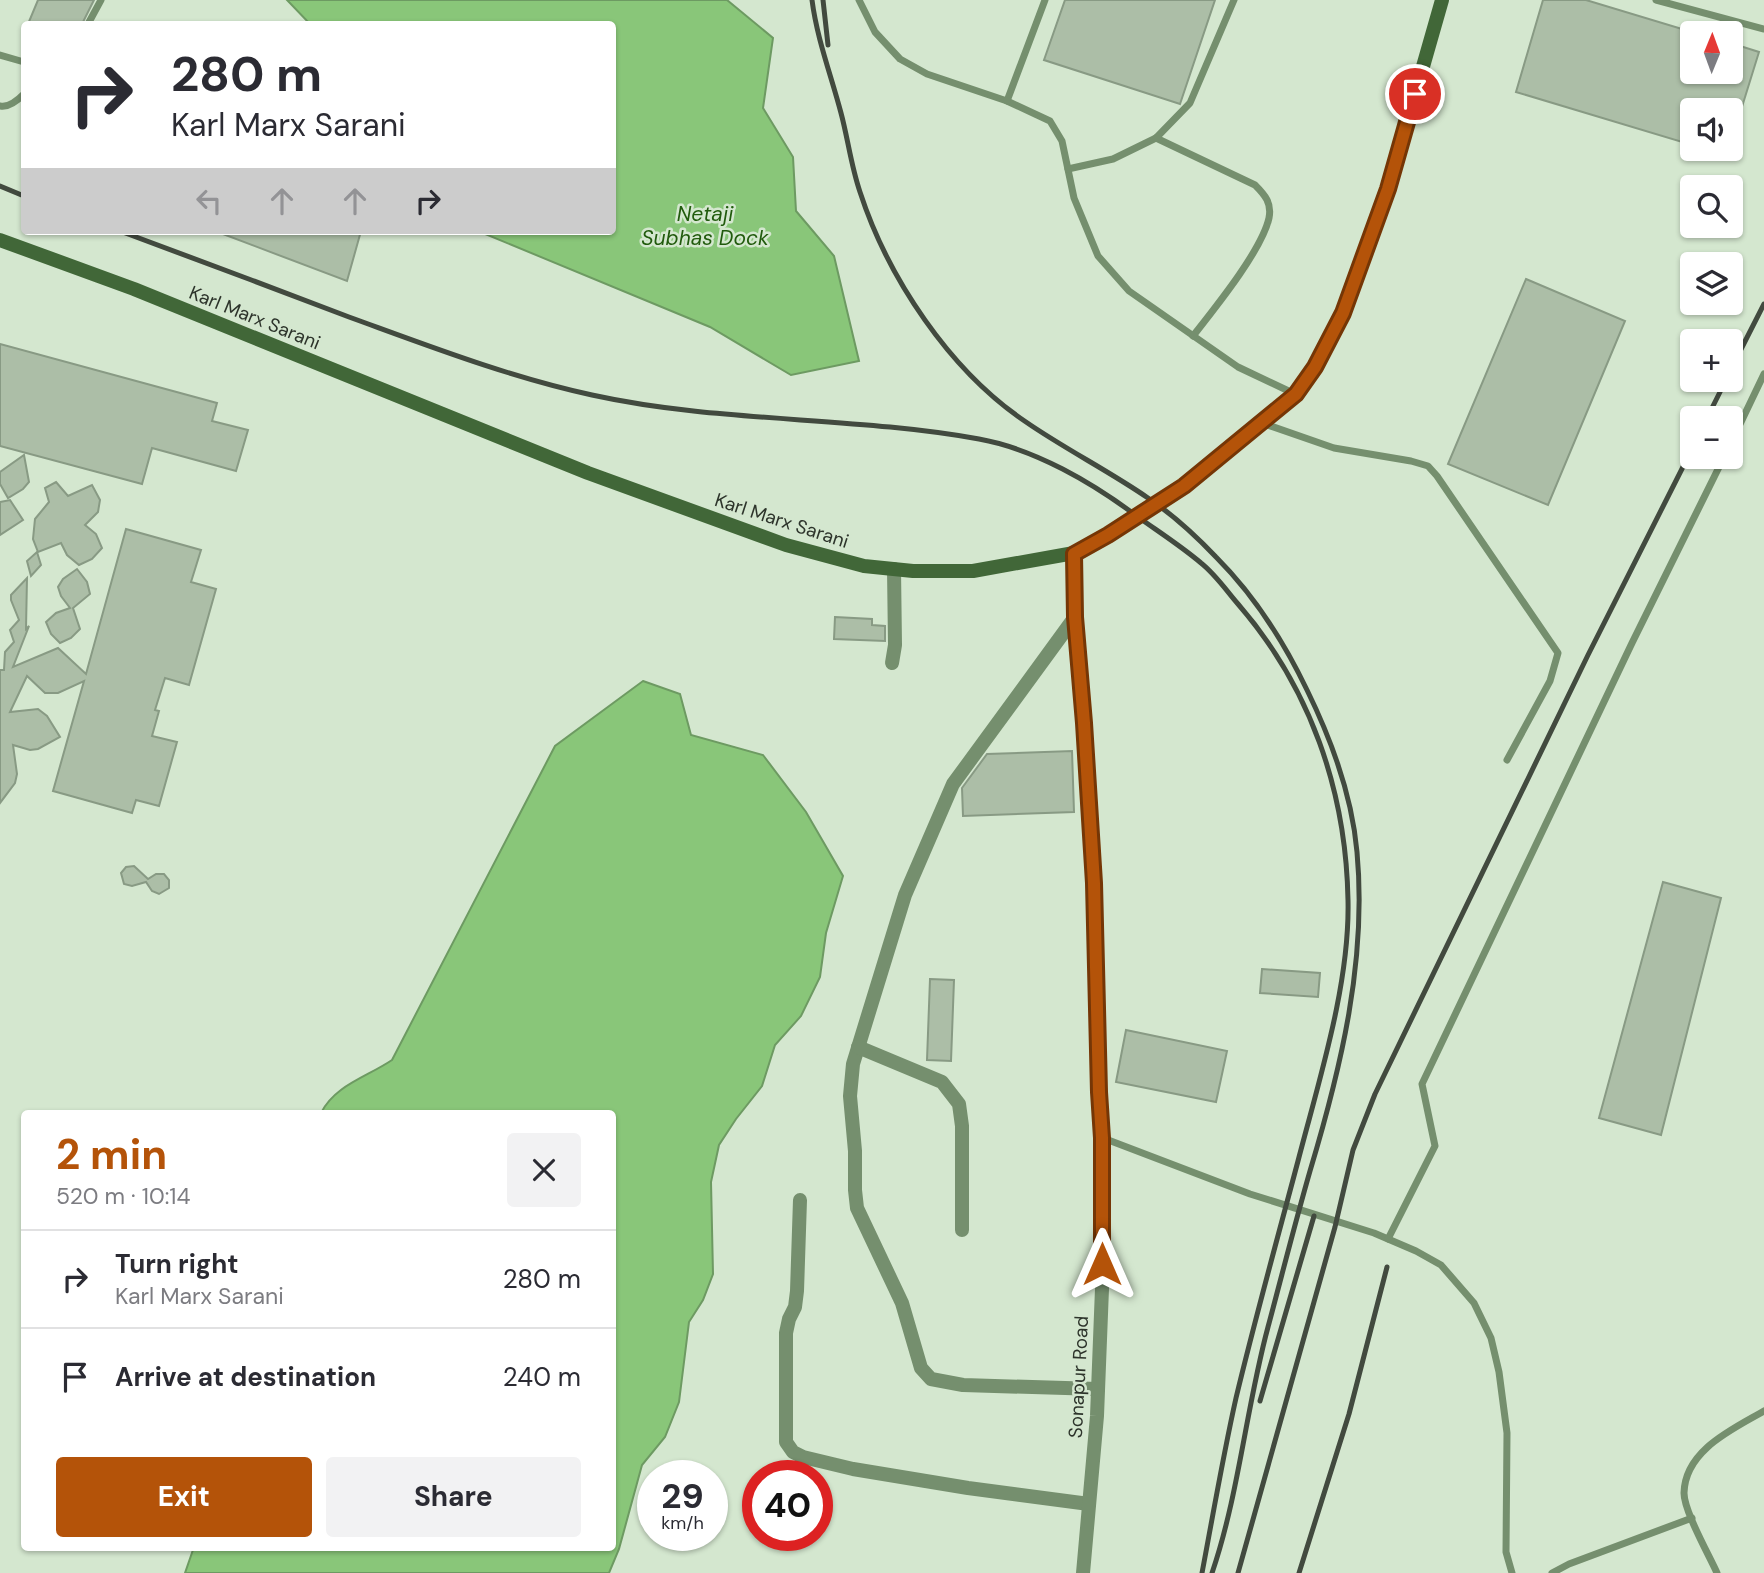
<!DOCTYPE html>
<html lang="en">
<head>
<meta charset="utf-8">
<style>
  body { margin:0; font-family:"DM Sans",sans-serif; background:#f2f2f3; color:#2b2b33; height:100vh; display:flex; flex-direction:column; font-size:26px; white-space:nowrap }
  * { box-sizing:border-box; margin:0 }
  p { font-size:23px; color:#7c7c81 }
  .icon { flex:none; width:38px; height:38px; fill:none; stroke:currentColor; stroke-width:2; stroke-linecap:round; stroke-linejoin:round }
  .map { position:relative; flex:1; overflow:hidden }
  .drawer { position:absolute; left:21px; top:1110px; width:595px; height:441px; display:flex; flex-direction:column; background:#fff; border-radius:7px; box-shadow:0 2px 5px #0004 }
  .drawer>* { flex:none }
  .banner { position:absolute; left:21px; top:21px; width:595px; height:214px; border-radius:7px; box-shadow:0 2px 5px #0004; background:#fff; color:#2b2b33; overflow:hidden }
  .needle { width:46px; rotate:1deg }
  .tools { position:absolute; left:1680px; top:21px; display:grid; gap:14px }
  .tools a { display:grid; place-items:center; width:63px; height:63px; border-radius:7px; background:#fff; box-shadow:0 2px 5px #0004; font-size:35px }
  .speed { position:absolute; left:637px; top:1460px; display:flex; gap:14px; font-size:35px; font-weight:700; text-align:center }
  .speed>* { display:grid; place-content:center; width:91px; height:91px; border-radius:50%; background:#fff; box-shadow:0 2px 5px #0004; line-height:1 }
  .speed small { font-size:18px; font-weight:400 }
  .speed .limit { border:10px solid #d22; background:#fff; color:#111 }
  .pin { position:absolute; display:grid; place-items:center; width:60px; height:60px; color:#fff; margin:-30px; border:4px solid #fff; border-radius:50%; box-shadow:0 2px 7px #0007 }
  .me { position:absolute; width:77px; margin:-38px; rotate:0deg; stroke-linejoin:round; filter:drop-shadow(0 0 5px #0008) }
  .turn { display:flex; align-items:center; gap:24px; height:147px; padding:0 35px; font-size:32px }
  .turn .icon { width:91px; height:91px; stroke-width:2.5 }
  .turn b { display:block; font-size:49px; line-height:60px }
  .lanes { display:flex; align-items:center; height:66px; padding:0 35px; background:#0003; justify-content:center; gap:35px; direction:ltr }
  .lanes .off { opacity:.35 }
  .round { display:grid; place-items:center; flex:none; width:74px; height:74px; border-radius:7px; background:#f2f2f3 }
  .overview { display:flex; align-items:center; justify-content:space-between; height:119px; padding:0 35px }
  h1 { font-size:42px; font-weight:700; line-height:52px; color:#b45309 }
  .button { display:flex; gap:14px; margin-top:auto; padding:14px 35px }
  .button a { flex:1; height:80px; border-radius:7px; background:#b45309; color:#fff; font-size:28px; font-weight:700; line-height:80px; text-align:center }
  .button a+a { background:#f2f2f3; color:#2b2b33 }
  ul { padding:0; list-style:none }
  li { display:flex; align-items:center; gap:21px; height:98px; padding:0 35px; border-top:2px solid #e1e1e2 }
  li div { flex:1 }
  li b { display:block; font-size:26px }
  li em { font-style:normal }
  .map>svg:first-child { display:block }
  .water { fill:#89c679; stroke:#6d9a62; stroke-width:2 }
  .building { fill:#acbea7; stroke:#889a84; stroke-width:2 }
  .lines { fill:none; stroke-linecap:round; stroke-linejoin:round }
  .service { stroke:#758f6e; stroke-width:7 }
  .minor { stroke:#758f6e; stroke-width:14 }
  .tertiary { stroke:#758f6e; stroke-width:14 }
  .secondary { stroke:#416738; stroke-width:14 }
  .rail { stroke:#424a3f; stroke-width:5 }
  .route-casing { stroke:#753606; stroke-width:18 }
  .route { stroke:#b45309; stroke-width:12 }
  .labels { text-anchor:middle; stroke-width:5; stroke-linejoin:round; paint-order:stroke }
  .street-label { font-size:19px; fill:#2d342b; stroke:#d4e7cf }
  .water-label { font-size:21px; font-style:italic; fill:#215b0d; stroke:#d4e7cf }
</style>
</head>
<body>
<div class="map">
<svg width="1764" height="1573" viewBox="0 0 1764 1573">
  <rect width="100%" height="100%" fill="#d4e7cf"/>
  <g class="water">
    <polygon points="287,0 727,0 773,38 763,108 793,157 796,211 834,256 859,361 791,375 710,327 478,231 612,231 612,24 310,24"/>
    <path d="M643,681L680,694L691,735L763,755L806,812L843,876L826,933L820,977L801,1016L775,1045L762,1086L736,1119L719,1145L711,1182L713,1274L703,1300L689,1322L679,1402L665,1437L642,1465L619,1549L609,1573H185L194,1547H612V1113H321C335,1085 367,1077 392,1060L555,746Z"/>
  </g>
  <g class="building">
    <polygon points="38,0 94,0 82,24 28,24"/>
    <polygon points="1065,0 1215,0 1180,104 1044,60"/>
    <polygon points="1543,0 1586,0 1692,32 1692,72 1731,72 1731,43 1759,52 1741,110 1692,110 1692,145 1516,92"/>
    <polygon points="215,231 361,231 347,281"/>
    <polygon points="1526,279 1625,321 1548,505 1448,464"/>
    <polygon points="0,344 217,403 212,421 248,430 236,471 152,448 142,484 0,446"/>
    <polygon points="24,455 29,482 23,489 8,498 0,484 0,472"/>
    <polygon points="56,482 68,496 92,485 100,500 98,512 85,525 96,534 102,548 92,559 79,565 67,555 61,543 38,552 33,539 35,519 49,502 45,488"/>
    <polygon points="10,500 23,520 0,535 0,502"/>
    <polygon points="126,529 201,550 191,582 216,589 189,685 165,678 155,710 159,711 152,736 177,742 159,806 136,800 132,813 53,791 84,681 58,693 45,693 27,676 10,712 38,709 47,716 60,737 38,749 30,750 13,745 17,774 15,783 0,803 0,670 4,670 5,652 14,642 10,630 19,620 11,600 11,595 27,578 26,629 29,626 13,667 58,648 86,674"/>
    <polygon points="37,552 41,565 31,576 27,561"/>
    <polygon points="77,569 87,582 90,594 73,608 80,629 71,638 60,643 51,634 46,622 56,613 70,608 61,596 58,587 63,579"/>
    <polygon points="835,617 872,619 872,625 885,626 885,641 834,639"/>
    <polygon points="1072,751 1074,812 963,816 962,788 987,754"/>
    <polygon points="134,866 148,879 156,874 164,874 169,880 169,888 159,894 152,891 146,882 132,886 124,884 121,873 126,867"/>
    <polygon points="1663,882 1721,898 1661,1135 1599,1118"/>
    <polygon points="1262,969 1320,973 1318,997 1260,993"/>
    <polygon points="930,979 954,980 951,1061 927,1060"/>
    <polygon points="1126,1030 1227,1051 1216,1102 1116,1082"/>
  </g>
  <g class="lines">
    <g class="service">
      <polyline points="859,0 875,32 900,59 927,74 1007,101 1050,121 1062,141 1074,198 1098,256 1129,291 1238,367 1295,394"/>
      <polyline points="1656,0 1764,29"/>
      <polyline points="88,24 101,0"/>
      <polyline points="0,55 24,62"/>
      <polyline points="1007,101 1045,0"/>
      <path d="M0,106C9,108 18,100 24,94"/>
      <path d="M1156,138L1255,185C1265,195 1272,203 1269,218C1262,250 1215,308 1193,336"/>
      <polyline points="1068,169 1113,159 1156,138 1190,103 1234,0"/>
      <polyline points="1262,423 1334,448 1411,461 1428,466 1437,476 1558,653 1550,681 1507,760"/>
      <polyline points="1731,443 1764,374"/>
      <polyline points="1103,1138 1250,1194 1374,1233 1416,1251 1441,1265 1474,1303 1491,1338 1499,1372 1507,1433 1506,1552 1512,1573"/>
      <polyline points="1388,1239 1435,1146 1422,1084 1632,643 1724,457"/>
      <polyline points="1552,1573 1569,1564 1692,1518"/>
      <path d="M1717,1573C1709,1555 1684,1511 1684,1493C1685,1450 1733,1429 1764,1411"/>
    </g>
    <g class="minor">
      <polyline points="1075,617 953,784 905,895 853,1064 850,1096 855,1151 855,1190 857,1208 902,1303 921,1368 931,1379 963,1385 1098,1389"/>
      <polyline points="892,663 895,645 894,569"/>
      <polyline points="858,1047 942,1082 959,1104 962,1126 962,1230"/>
      <polyline points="800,1200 797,1291 795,1307 789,1319 786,1333 786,1442 793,1452 803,1457 853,1469 968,1488 1089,1504"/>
    </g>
    <polyline class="tertiary" points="1074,553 1075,617 1084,722 1094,883 1099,1092 1102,1138 1103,1263 1097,1416 1083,1573"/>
    <polyline class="secondary" points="0,240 134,289 588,473 786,545 864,566 913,571 973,571 1074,553 1108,535 1184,486 1296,394 1316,367 1343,313 1388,189 1442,0"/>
    <g class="rail">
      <path d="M812,0C817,39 831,75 841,113C848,139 851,166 860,192C888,278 950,371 1026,422C1065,449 1109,471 1148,498C1172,514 1196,536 1216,557C1254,595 1284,642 1307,690C1332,741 1352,795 1357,852C1367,960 1341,1068 1310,1171C1295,1223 1282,1275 1268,1327C1246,1408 1239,1494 1212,1573"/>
      <polyline points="823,0 828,45"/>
      <polyline points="0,186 24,196"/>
      <path d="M120,231C196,259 273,288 349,317C429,346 509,377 592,395C719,423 852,416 979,439C1035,449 1093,483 1138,517C1159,532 1181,546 1201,563C1215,574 1226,590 1238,604C1310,687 1346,790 1348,900C1350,984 1319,1080 1298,1161C1277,1240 1255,1319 1236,1398C1223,1456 1213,1515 1202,1573"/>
      <polyline points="1731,369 1764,304"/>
      <polyline points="1707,418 1726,380"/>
      <polyline points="1260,1401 1314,1216"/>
      <polyline points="1238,1573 1335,1227 1353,1150 1375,1094 1588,655 1692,449"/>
      <polyline points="1299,1573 1349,1414 1387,1267"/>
    </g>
  </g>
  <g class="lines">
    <g class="route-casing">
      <polyline id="route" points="1102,1264 1102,1138 1099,1092 1094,883 1084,723 1075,617 1074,554 1108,535 1184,486 1296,394 1315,367 1343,313 1388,189 1415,94"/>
    </g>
    <use href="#route" class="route"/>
  </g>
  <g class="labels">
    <g class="street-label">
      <text transform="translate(255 317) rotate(22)" y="7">Karl Marx Sarani</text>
      <text transform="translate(782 520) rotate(18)" y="7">Karl Marx Sarani</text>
      <text transform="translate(1078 1377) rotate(-87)" y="7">Sonapur Road</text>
    </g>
    <g class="water-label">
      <text x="705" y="221">Netaji<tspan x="705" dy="24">Subhas Dock</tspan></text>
    </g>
  </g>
</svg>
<div class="tools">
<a><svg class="needle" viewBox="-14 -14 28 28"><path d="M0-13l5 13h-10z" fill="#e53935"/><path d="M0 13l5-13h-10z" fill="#7c7c81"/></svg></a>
<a><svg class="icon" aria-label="sound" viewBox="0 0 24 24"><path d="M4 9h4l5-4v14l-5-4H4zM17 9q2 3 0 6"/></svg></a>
<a><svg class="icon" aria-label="search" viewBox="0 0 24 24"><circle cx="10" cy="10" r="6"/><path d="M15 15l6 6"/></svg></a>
<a><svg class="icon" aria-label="layers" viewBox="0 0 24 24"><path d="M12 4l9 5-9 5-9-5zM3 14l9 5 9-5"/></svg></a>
<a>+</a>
<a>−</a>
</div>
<div class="speed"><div>29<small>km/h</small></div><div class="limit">40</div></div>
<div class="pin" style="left:1415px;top:94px;background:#d93025"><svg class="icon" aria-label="arrive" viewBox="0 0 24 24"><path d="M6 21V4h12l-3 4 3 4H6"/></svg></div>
<svg class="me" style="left:1102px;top:1264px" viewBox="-20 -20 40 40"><path d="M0-17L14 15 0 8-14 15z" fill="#b45309" stroke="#fff" stroke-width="4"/></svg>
<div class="banner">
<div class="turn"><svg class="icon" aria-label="right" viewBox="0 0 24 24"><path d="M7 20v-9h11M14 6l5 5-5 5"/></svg><div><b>280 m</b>Karl Marx Sarani</div></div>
<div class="lanes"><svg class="icon off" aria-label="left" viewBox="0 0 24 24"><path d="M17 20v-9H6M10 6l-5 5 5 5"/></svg><svg class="icon off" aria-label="ahead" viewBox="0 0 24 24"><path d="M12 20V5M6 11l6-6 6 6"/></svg><svg class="icon off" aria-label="ahead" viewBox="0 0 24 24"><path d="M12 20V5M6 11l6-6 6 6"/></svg><svg class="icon" aria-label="right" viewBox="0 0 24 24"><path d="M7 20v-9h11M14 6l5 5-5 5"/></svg></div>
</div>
<section class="drawer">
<div class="overview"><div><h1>2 min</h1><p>520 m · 10:14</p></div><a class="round"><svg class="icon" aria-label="close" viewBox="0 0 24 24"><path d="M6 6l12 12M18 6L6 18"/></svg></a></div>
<ul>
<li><svg class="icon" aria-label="right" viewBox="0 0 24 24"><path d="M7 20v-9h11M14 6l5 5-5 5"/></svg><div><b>Turn right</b><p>Karl Marx Sarani</p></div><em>280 m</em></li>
<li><svg class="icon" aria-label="arrive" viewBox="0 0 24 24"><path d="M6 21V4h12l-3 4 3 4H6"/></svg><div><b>Arrive at destination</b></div><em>240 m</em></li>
</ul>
<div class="button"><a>Exit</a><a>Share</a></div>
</section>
</div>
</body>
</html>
